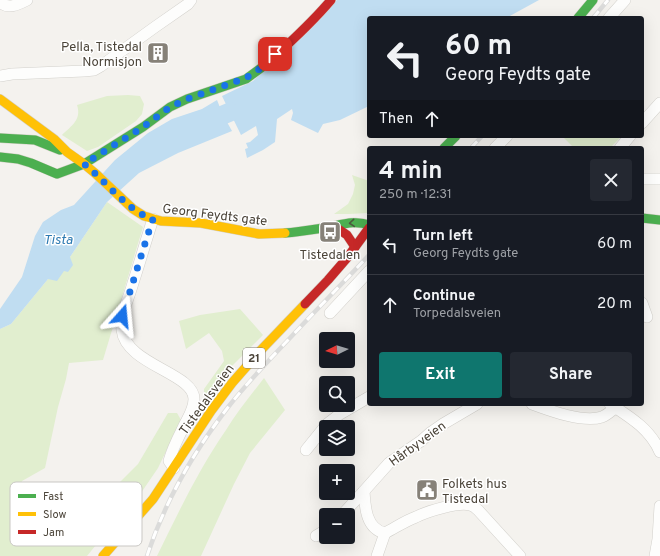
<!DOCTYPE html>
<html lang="en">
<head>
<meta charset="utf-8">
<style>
  body { margin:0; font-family:Overpass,sans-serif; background:#242831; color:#f1f3f6; height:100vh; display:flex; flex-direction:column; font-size:15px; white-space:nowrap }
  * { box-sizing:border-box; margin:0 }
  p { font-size:13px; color:#9ea1a6 }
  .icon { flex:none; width:22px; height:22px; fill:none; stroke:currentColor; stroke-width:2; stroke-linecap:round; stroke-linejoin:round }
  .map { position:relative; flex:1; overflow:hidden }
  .details { position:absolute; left:367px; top:146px; width:277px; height:260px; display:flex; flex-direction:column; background:#171b24; border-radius:4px; box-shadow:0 4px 16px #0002 }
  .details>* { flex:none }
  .banner { position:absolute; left:367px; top:16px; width:277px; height:122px; border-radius:4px; box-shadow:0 4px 16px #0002; background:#171b24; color:#f1f3f6; overflow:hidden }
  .needle { width:26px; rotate:265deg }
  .controls { position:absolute; left:319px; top:332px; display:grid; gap:8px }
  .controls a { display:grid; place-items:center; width:36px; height:36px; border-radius:4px; background:#171b24; box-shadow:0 4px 16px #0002; font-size:20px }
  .pin { position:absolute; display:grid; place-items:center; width:34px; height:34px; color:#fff; margin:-17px; border-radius:8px; box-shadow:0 2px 6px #0006 }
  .me { position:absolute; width:44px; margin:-22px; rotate:18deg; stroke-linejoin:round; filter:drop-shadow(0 0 3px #0008) }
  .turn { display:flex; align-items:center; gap:14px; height:84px; padding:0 12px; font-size:18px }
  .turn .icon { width:52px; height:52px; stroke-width:2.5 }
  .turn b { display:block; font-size:28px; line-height:34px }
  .then { display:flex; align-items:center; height:38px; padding:0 12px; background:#0003; gap:8px; font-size:15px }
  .round { display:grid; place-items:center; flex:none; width:42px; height:42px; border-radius:4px; background:#242831 }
  .head { display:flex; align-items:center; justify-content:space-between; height:68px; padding:0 12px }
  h1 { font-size:24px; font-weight:700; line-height:30px }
  .cta { display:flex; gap:8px; margin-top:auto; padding:8px 12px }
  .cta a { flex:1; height:46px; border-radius:4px; background:#0f766e; color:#fff; font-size:16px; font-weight:700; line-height:46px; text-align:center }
  .cta a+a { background:#242831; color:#f1f3f6 }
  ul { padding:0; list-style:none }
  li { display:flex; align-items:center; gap:12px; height:60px; padding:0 12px; border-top:1px solid #363941 }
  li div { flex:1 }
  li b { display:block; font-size:15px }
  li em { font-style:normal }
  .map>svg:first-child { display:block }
  .green { fill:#e1eecf }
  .water { fill:#c0ddf1 }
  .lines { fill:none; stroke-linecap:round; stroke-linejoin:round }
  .river { stroke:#c0ddf1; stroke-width:19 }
  .street-casing { stroke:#d2d0cb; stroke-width:12 }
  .fast-casing { stroke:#d3cfc5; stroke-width:10 }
  .slow-casing { stroke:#d3cfc5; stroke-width:10 }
  .jam-casing { stroke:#d3cfc5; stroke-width:10 }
  .street { stroke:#fdfdfc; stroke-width:11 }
  .fast { stroke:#4caf50; stroke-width:9 }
  .slow { stroke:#ffc107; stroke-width:9 }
  .jam { stroke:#c62828; stroke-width:9 }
  .rail-casing { stroke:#dbdbda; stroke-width:4.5 }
  .rail { stroke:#fff; stroke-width:3; stroke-dasharray:9; stroke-linecap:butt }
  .oneway { stroke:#4b593e }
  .route { stroke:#1a73e8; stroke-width:7; stroke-dasharray:0 12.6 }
  .labels { text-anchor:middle; stroke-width:3; stroke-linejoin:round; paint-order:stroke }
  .shield { fill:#fff; stroke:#817c74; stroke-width:1 }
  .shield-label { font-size:12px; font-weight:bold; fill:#4b4439 }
  .poi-label { font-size:13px; fill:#4b4439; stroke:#fff; text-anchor:end }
  .street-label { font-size:13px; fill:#4b4439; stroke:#fff }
  .water-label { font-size:14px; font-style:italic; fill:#2e7ab2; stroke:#fff }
  .key { fill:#fff; stroke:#c9c7c4; stroke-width:1 }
  .key-label { font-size:11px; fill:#4b4439 }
</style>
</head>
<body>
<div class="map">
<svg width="660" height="556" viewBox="0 0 660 556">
  <rect width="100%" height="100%" fill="#f4f2ee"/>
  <g class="green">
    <path d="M128,95L140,96L144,104L142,114L136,121L98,147L87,151L62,135C71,126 82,120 77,105L107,96Z"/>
    <polygon points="562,136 622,136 610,148 574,148"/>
    <polygon points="352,175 369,181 369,213 349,214 334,214 348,204 353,194 355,185"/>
    <polygon points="107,202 143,227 103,360 69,363 66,379 58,407 45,468 22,481 17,518 31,520 55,520 80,514 102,500 138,464 168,413 177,413 181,420 158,468 130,509 117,519 87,556 0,556 0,329 11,324 48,279 70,257"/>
    <polygon points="240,309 263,335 226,372 204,406 204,389 224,361 222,351 209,333 186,349 179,321 200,315"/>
    <path d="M264,378L285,410L250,453L234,484L201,556H157C178,513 199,469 226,430C237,412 251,395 264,378Z"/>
  </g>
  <g class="water">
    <polygon points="337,0 539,0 506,18 369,18 369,106 340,120 323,124 318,133 291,120 293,113 292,109 277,119 275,142 263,150 247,158 245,149 248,148 246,143 250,142 258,135 256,126 241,135 222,96 253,81"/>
    <polygon points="217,100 223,115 232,131 178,153 139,173 107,202 70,257 73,265 68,272 64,271 57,281 48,279 11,324 0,329 0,309 22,277 35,236 43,222 61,210 74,205 115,160 148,133 172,119 202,109"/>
  </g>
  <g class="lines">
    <polyline class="river" points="200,123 223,115 230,112"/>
    <g class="street-casing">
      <g id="street">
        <path d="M0,2C8,10 19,4 27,0"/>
        <polyline points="609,18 625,0"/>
        <polyline points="0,76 12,74 84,71 94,70 101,66 155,27 188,4 191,0"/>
        <polyline points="642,123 660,103"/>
        <polyline points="495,148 507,136"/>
        <polyline points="620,148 630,136"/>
        <polyline points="642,179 660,179"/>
        <path d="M153,219C146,240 140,262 133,283C129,298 120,315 122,330C126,365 194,373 194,399C194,411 186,420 182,430C177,440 172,450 169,461L174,468"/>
        <polyline points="642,303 647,317"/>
        <polyline points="330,313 369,271"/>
        <path d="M477,404L443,424L430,433L421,441L389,463L364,491C365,507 366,529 385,533C395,528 405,521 416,517C428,511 458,502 470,505C474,506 476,508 478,510L520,556"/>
        <path d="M532,404C551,411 583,423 602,417C607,415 611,411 615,408"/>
        <path d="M610,404C630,417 650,429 660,452"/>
        <polyline points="306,450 327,424 340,414 369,397"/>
        <polyline points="342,515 364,491"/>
        <polyline points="316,536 326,530"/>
        <polyline points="377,556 385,533"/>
        <polyline points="655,556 658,539 660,506"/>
      </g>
    </g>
    <g class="fast-casing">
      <g id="fast">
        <polyline points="578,18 593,0"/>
        <polyline points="0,138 35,140 60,150"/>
        <polyline points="444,148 456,136"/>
        <polyline points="0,157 18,159 31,163 57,174 84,164 143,127 170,107 187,99 246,79 261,68 275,56"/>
        <polyline points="642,218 660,220"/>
        <path d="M285,233C298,232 310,230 323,228C338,226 354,219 369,225"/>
      </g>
    </g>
    <g class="slow-casing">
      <g id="slow">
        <polyline points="0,99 54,139 67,152 84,164 96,174 133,209 144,216 161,221 201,223 259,234 285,233"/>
        <polyline points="103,556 153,499 211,411 232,383 261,350 305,304"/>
      </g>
    </g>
    <g class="jam-casing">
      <g id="jam">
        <path d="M275,56C295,38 314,20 331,0"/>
        <polyline points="334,226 347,235 355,247"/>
        <polyline points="305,304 328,280 347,258 369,228"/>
      </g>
    </g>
    <use href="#street" class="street"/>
    <use href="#fast" class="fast"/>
    <use href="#slow" class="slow"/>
    <use href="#jam" class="jam"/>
    <g class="rail-casing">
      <g id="rail">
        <polyline points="593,18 608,0"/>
        <polyline points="471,148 482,136"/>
        <path d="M147,556C165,501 194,451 229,406C248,382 269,360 290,338C316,310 343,283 369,255"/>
      </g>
    </g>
    <use href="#rail" class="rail"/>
  </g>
  <defs><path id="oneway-chevron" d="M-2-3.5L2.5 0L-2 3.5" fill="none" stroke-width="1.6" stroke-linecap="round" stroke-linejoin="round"/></defs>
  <use class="oneway" href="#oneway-chevron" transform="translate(352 223) rotate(175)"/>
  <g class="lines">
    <path class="route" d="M122,316C133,284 142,251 153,219C135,213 125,202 112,190C103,181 94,172 84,164L143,127L170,107L187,99L246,78L261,68L275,54"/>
  </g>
  <defs>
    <g id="building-square" transform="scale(1.15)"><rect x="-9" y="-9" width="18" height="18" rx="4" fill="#868178" stroke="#fff"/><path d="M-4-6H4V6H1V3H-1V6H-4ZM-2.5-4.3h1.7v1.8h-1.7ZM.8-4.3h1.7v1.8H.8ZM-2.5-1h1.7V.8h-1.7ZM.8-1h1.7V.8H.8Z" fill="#fff"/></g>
    <g id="bus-square" transform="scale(1.15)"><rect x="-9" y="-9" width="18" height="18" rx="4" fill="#868178" stroke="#fff"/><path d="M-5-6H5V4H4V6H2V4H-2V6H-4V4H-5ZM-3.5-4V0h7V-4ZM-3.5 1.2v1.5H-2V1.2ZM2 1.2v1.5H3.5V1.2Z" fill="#fff"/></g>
    <g id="civic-square" transform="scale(1.15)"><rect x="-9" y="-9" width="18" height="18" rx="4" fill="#868178" stroke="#fff"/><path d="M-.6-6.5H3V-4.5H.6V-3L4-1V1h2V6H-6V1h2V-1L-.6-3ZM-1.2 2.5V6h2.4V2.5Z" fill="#fff"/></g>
  </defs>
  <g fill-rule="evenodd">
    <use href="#building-square" x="158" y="53"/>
    <use href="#bus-square" x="330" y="232"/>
    <use href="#civic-square" x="427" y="490"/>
  </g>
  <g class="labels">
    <rect class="shield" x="243" y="348" width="22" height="20" rx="3"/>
    <g class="shield-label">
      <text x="254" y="362">21</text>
    </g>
    <g class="poi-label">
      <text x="142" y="51">Pella, Tistedal<tspan x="142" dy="15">Normisjon</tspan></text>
      <text x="330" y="259" text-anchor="middle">Tistedalen</text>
      <text x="442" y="488" text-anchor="start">Folkets hus<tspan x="442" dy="15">Tistedal</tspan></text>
    </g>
    <g class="street-label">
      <text transform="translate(215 214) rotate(7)" y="5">Georg Feydts gate</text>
      <text transform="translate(206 399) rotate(-54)" y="5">Tistedalsveien</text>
      <text transform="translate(417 443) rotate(-36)" y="5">Hårbyveien</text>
    </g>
    <g class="water-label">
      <text x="58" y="244">Tista</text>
    </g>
  </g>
  <rect x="10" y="482" width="132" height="64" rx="6" class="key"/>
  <rect x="18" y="494" width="18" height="4" fill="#4caf50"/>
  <rect x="18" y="512" width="18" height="4" fill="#ffc107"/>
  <rect x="18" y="530" width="18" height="4" fill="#c62828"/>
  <g class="key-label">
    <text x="43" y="500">Fast</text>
    <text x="43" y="518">Slow</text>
    <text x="43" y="536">Jam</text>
  </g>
</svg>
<div class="controls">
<a><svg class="needle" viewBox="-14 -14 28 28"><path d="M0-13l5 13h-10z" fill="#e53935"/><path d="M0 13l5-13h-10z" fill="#9ea1a6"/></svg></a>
<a><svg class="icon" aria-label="search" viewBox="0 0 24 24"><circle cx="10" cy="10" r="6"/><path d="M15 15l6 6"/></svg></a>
<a><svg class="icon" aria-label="layers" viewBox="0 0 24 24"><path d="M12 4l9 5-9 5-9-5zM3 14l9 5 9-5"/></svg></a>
<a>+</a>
<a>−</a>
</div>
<div class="pin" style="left:275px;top:54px;background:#d93025"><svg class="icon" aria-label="arrive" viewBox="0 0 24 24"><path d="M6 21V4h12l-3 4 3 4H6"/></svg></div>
<svg class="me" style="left:122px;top:316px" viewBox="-20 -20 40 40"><path d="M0-17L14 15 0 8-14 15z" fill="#1a73e8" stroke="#fff" stroke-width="4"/></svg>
<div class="banner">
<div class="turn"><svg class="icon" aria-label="left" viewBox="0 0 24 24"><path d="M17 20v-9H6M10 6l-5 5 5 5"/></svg><div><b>60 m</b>Georg Feydts gate</div></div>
<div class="then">Then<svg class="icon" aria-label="ahead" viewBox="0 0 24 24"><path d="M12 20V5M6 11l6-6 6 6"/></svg></div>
</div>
<section class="details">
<div class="head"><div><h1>4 min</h1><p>250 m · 12:31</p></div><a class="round"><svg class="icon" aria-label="close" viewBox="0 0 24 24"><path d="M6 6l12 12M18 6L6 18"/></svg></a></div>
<ul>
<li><svg class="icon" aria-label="left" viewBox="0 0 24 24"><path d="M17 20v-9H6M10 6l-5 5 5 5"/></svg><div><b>Turn left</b><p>Georg Feydts gate</p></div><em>60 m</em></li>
<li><svg class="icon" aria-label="ahead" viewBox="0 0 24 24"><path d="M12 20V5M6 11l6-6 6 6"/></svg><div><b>Continue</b><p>Torpedalsveien</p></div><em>20 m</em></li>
</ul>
<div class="cta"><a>Exit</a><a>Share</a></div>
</section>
</div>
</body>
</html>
